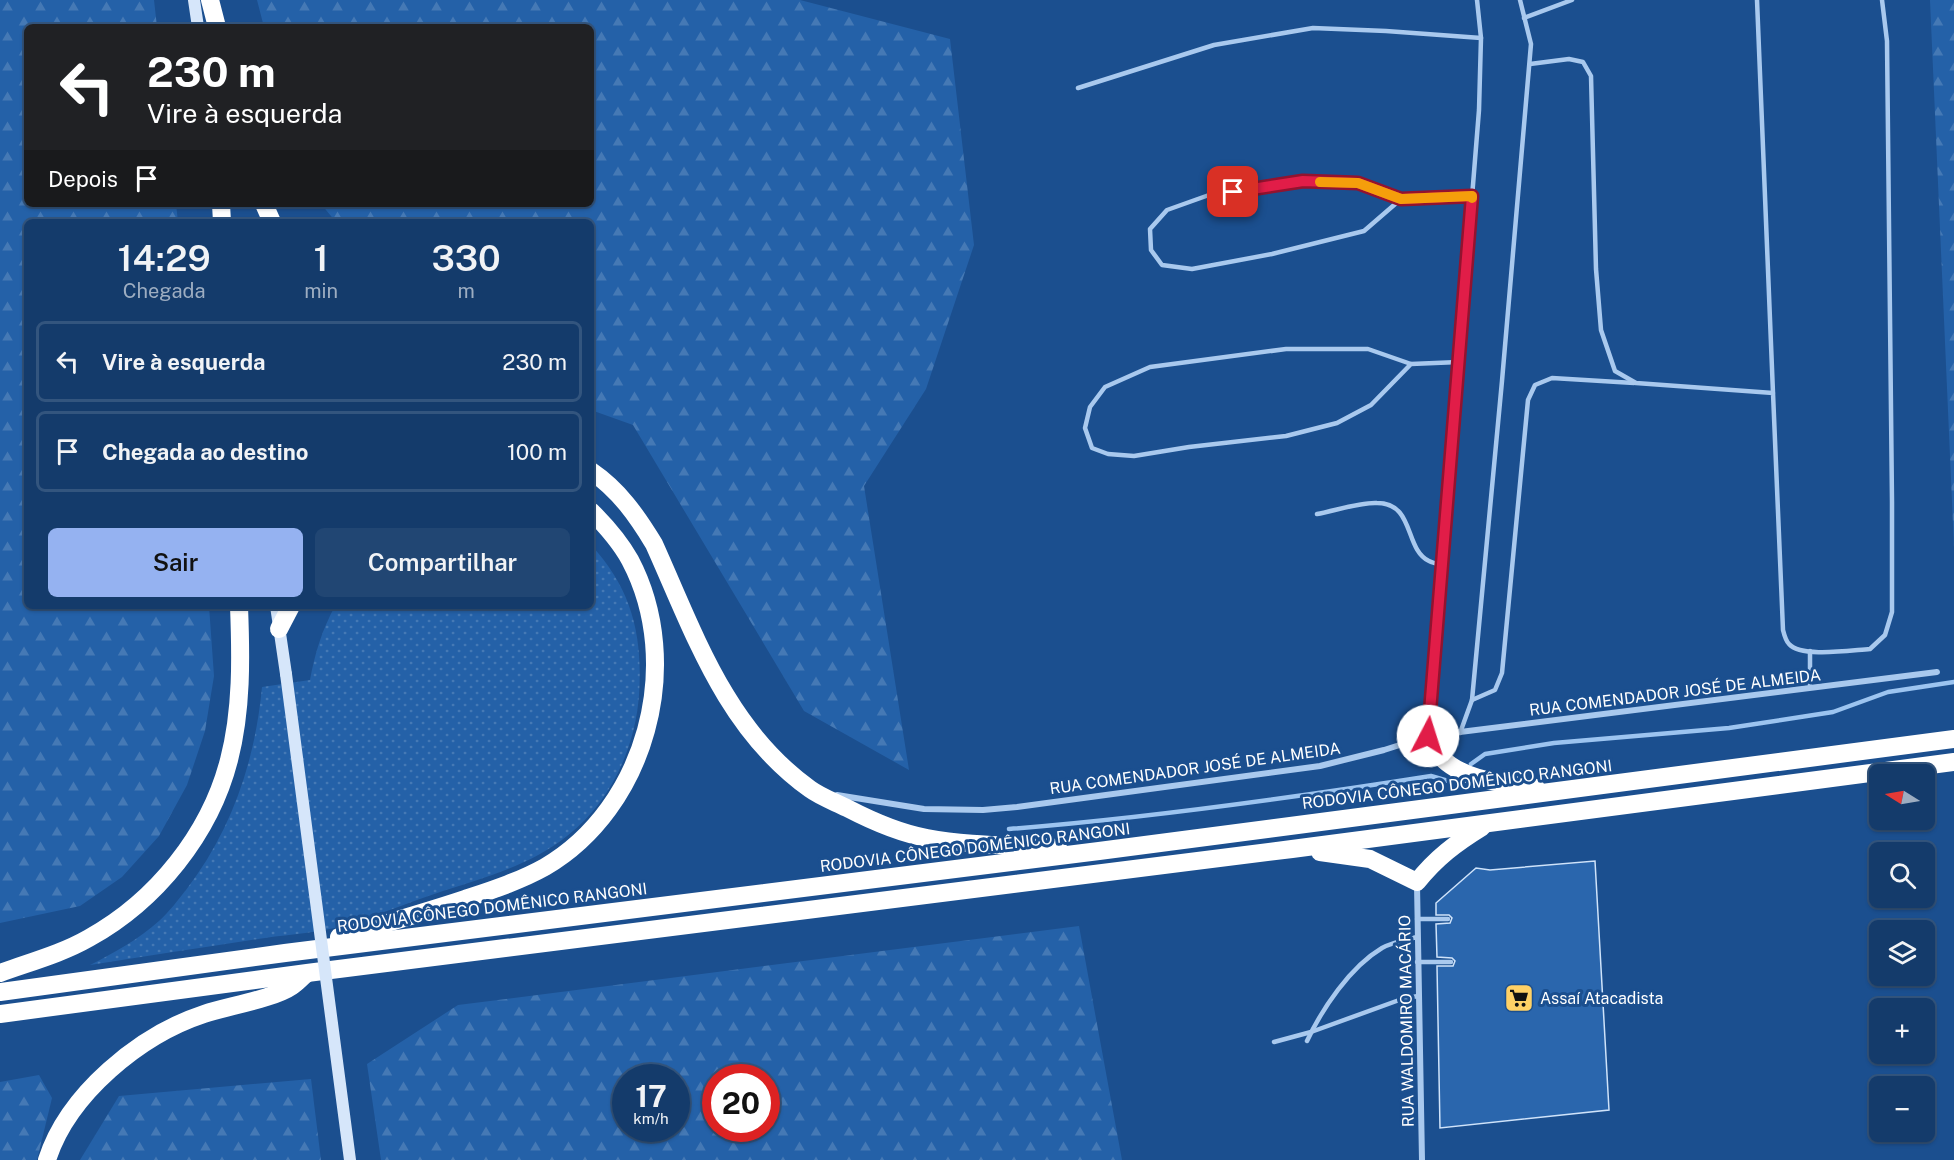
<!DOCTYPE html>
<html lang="pt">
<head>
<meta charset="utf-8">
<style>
  body { margin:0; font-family:"Public Sans",sans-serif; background:#214673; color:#f1f3f6; height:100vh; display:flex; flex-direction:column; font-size:22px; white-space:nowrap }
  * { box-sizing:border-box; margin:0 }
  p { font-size:20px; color:#9dadc1 }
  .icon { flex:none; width:33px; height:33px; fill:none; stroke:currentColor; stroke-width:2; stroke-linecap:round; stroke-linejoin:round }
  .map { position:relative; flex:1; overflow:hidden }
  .details { position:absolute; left:24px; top:219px; width:570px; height:390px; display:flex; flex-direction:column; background:#143b6b; border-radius:9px; box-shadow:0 2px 4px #0004,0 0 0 2px #33557e }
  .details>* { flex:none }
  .hud { position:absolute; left:24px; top:24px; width:570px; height:183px; border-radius:9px; box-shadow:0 2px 4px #0004,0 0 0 2px #33557e; background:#202124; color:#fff; overflow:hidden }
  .needle { width:39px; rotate:281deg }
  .buttons { position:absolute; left:1869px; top:764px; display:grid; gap:12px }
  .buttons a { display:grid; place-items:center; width:66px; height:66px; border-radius:9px; background:#143b6b; box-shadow:0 2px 4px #0004,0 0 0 2px #33557e; font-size:30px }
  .speed { position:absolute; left:612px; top:1064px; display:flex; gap:12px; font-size:30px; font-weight:700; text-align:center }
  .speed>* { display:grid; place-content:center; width:78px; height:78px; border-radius:50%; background:#143b6b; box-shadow:0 2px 4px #0004,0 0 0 2px #33557e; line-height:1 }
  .speed small { font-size:15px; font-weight:400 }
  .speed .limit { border:9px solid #d22; background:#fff; color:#111 }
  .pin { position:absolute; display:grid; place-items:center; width:51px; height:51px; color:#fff; margin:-26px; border-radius:12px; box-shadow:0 3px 9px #0006 }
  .me { position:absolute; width:66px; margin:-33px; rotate:5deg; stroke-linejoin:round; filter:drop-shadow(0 0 4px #0008) }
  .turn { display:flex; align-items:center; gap:21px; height:126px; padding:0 24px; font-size:27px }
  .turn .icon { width:78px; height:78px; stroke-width:2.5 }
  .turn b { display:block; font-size:42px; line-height:51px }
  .then { display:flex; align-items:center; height:57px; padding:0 24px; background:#0003; gap:12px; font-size:22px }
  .eta { display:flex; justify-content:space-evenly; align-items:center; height:102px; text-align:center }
  .eta b { font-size:36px; font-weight:600; line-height:42px }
  .primary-button { display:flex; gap:12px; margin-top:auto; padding:12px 24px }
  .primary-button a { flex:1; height:69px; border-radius:9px; background:#95b2f1; color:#111; font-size:24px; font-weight:600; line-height:69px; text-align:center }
  .primary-button a+a { background:#214673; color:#f1f3f6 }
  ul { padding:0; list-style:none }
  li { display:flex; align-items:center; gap:18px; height:81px; margin:0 12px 9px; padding:0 12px; border:3px solid #33557e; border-radius:9px }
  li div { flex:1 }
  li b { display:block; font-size:22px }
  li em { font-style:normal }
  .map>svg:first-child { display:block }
  .grass { fill:url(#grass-dots) }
  .forest { fill:url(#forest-firs); fill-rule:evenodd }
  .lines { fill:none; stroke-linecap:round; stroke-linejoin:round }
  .stream { stroke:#9cc4f0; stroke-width:4.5 }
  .building { fill:#2a66ad; stroke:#cfe3fa; stroke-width:1.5 }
  .lane { stroke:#a9c9ee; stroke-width:4.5 }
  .street { stroke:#a9c9ee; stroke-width:6 }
  .secondary { stroke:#d6e6fa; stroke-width:12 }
  .highway { stroke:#fff; stroke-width:18 }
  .secondary-bridge { stroke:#d6e6fa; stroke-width:12 }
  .route-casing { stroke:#92132f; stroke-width:15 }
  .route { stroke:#e11d48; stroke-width:10 }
  .slow { stroke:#f59e0b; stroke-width:10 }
  .labels { text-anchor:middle; stroke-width:6; stroke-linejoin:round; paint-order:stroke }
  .street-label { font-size:16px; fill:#fff; stroke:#1b4f8f }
  .poi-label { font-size:16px; fill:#fff; stroke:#1b4f8f; text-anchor:start }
</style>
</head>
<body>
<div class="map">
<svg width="1954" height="1160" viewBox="0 0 1954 1160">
  <defs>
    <pattern id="grass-dots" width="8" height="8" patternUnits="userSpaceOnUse" patternTransform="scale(1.5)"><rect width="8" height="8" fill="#2461a8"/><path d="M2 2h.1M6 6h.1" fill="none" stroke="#4579b5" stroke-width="1.8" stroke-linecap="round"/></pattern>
    <pattern id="forest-firs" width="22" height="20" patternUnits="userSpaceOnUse" patternTransform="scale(1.5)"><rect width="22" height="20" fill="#2461a8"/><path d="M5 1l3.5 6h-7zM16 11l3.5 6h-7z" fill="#4579b5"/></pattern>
  </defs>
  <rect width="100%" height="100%" fill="#1b4f8f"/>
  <path class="grass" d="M591,545C632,589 643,636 639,695C635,749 610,803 567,836C531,865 486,877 443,891C410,902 378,915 345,925C320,933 291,934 265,938C206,947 148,956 90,965C114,953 139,939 159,921C169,912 178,900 186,890C232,830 255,761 262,687L310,680C315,653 322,630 335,606H591Z"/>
  <g class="forest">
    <polygon points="0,0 154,0 157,27 27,27 27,204 176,204 178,222 27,222 27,606 209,606 214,676 205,731 187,785 159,836 122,877 80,906 0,923"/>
    <polygon points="257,0 800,0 950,39 974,245 926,389 864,486 909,770 804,711 633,425 591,410 591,222 336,222 321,204 591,204 591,27 264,27"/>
    <polygon points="1930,0 1954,0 1954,547"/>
    <path d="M1079,926L1122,1160H381L367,1064L458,1005ZM626,1077H676V1128H626ZM716,1077H766V1128H716Z"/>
    <polygon points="39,1075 52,1098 37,1160 0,1160 0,1082"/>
    <polygon points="311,1079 321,1160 80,1160 119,1096"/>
  </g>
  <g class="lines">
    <g class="stream">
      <polyline points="1471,764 1485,754 1554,743 1729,728 1833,712 1888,692 1954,682"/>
      <path d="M1009,829C1150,818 1291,798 1431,776L1448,781L1452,778"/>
    </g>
  </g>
  <polygon class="building" points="1595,861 1609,1110 1440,1128 1437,966 1453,966 1455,961 1452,958 1437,957 1436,924 1450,923 1452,918 1449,915 1436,915 1436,903 1476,868 1490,870"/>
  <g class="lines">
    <g class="lane">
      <polyline points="1757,0 1773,393"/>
      <polyline points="1524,18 1572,0"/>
      <path d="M1530,64L1569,59L1583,62L1591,76L1596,269L1601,330L1615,371L1636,383L1773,393L1783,630C1784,634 1786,641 1789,644C1801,658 1852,650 1870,649L1885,635L1892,612V502L1887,41L1882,0"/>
      <polyline points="1078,88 1214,45 1313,28 1386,31 1481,38"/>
      <polyline points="1401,199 1364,231 1272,254 1192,269 1162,265 1151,250 1150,229 1167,210 1209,195 1303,181 1358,183 1401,199 1472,196"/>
      <polyline points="1411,364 1371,405 1337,423 1286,436 1189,447 1134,456 1108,454 1092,448 1085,428 1090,407 1105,387 1150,367 1286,349 1368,349 1411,364 1459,362"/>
      <path d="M1317,514C1334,511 1360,502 1377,503C1415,503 1404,549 1429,561C1433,563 1438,564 1442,565"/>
      <polyline points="1810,688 1810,651"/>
      <polyline points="1472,700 1495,690 1502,673 1528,400 1535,385 1552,378 1634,383"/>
      <polyline points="1429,733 1479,110 1481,38 1477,0"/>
      <polyline points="1460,733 1472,700 1502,381 1531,44 1520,0"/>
      <polyline points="1417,919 1448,919"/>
      <polyline points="1417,962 1451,962"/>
      <path d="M1307,1041C1322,1009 1350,967 1382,948C1393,942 1405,940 1417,937"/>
      <polyline points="1274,1042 1311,1032 1402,999 1418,996"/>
    </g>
    <g class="street">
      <polyline points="837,795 924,809 983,810 1017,807 1320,766 1384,750 1428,736 1937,672"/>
      <polyline points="1417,885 1422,1160"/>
    </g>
    <g class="secondary">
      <polyline points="194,0 198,27"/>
      <polyline points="276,606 286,674"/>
    </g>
    <g class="highway">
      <polyline points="210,0 217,27"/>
      <polyline points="221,204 222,222"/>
      <polyline points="264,204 272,222"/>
      <path d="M591,471C619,490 637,516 654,544C695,635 726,729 810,789C821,797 835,802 847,808C872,821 899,833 927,838C970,846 1015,845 1058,848"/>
      <polyline points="279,629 291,606"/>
      <path d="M1428,736C1432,743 1435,751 1441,757C1463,781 1505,783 1536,788"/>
      <path d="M1320,852L1370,859L1417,882C1436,858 1456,843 1482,827"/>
      <path d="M339,937C381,925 423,913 465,899C492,890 520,881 545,867C646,808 685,664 630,560C620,542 606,526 591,511"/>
      <path d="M0,973C30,962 61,954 89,938C156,901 210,834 229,760C242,710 241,657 239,606"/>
      <polyline points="0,992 285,953 1099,851 1954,739"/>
      <polyline points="0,1014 307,973 1292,849 1954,762"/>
      <path d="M47,1160C68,1094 140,1035 204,1014C228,1006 273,999 292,986C297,983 301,978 306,974"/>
    </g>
    <polyline class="secondary-bridge" points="286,674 350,1160"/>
  </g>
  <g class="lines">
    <g class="route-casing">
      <polyline id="route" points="1233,192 1303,181 1358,183 1401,199 1472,196 1428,736"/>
    </g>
    <use href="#route" class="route"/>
    <polyline class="slow" points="1320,182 1358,183 1401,199 1472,196 1472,198"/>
  </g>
  <defs>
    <g id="supermarket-square" transform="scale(1.5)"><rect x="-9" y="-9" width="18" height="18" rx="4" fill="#ffd166" stroke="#1b4f8f"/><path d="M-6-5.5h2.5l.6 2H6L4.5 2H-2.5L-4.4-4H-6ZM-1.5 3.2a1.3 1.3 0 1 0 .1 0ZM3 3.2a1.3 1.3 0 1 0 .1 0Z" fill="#111"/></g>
  </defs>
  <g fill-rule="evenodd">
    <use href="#supermarket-square" x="1519" y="998"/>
  </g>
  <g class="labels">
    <g class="street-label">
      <text transform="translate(1675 692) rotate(-7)" y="6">RUA COMENDADOR JOSÉ DE ALMEIDA</text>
      <text transform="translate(1195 768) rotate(-8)" y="6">RUA COMENDADOR JOSÉ DE ALMEIDA</text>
      <text transform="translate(1457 784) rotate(-7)" y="6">RODOVIA CÔNEGO DOMÊNICO RANGONI</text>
      <text transform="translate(975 847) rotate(-7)" y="6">RODOVIA CÔNEGO DOMÊNICO RANGONI</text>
      <text transform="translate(492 907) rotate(-7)" y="6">RODOVIA CÔNEGO DOMÊNICO RANGONI</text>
      <text transform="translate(1406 1021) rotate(-91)" y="6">RUA WALDOMIRO MACÁRIO</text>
    </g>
    <g class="poi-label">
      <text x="1540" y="1004">Assaí Atacadista</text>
    </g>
  </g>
</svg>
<div class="buttons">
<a><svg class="needle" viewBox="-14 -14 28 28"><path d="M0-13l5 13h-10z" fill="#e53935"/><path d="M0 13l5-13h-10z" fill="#9dadc1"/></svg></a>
<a><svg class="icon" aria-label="search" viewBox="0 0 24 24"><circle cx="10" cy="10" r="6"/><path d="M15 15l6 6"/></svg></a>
<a><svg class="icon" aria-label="layers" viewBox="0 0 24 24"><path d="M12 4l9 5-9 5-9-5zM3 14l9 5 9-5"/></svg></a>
<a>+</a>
<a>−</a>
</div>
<div class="speed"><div>17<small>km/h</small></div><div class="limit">20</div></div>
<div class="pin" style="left:1233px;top:192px;background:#d93025"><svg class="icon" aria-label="arrive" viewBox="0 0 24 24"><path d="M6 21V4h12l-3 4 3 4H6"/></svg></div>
<svg class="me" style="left:1428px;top:736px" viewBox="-20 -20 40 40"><circle r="19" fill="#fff"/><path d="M0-13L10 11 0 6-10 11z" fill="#e11d48"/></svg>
<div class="hud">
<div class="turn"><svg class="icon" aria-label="left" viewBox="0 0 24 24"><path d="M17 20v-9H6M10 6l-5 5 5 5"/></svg><div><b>230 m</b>Vire à esquerda</div></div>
<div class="then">Depois<svg class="icon" aria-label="arrive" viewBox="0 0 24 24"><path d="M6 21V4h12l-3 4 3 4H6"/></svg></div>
</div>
<section class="details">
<div class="eta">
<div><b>14:29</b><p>Chegada</p></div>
<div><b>1</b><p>min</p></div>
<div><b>330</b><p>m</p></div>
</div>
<ul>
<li><svg class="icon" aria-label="left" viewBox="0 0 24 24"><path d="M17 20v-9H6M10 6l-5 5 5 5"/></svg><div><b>Vire à esquerda</b></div><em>230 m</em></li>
<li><svg class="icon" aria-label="arrive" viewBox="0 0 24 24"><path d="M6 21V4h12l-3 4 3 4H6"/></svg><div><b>Chegada ao destino</b></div><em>100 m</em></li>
</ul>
<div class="primary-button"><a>Sair</a><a>Compartilhar</a></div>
</section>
</div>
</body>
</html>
